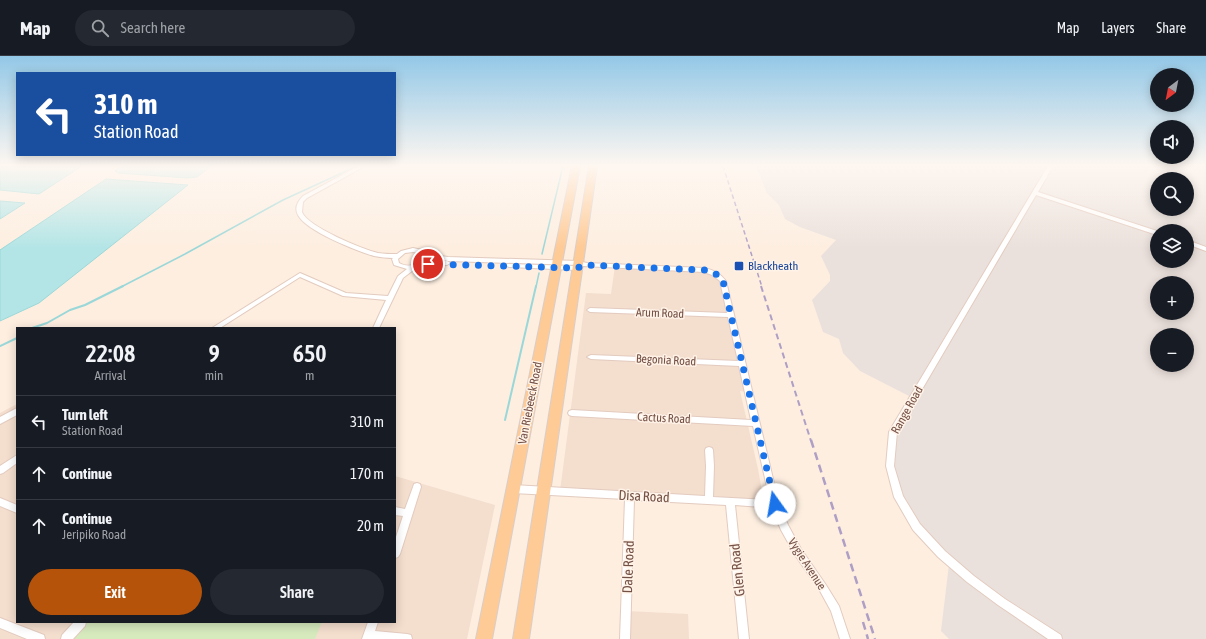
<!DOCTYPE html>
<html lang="en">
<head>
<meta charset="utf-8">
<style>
  body { margin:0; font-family:"Asap Condensed",sans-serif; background:#242831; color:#f1f3f6; height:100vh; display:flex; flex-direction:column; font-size:15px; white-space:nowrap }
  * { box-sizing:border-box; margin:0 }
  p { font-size:13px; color:#9ea1a6 }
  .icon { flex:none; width:22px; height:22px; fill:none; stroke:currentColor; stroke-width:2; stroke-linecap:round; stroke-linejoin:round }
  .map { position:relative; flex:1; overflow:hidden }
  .side { position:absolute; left:16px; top:271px; width:380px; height:296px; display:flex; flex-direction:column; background:#171b24; border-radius:0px; box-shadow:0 2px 10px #0003 }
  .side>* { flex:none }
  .top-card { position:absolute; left:16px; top:16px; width:380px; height:84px; border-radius:0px; box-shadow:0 2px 10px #0003; background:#1a4fa0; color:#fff; overflow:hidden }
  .needle { width:26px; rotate:212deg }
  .controls { position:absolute; left:1150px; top:12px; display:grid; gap:8px }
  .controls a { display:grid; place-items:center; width:44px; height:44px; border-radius:50%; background:#171b24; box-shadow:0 2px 10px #0003; font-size:20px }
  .pin { position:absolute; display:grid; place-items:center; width:34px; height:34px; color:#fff; margin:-17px; border:2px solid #fff; border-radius:50%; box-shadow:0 1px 4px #0007 }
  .me { position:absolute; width:44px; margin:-22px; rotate:347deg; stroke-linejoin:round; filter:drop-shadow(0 0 3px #0008) }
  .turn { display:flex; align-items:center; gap:14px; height:84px; padding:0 12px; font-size:18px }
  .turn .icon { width:52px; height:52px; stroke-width:2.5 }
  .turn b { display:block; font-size:28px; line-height:34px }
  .eta { display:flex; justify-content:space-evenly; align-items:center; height:68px; text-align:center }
  .eta b { font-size:24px; font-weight:600; line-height:28px }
  .primary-button { display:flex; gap:8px; margin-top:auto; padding:8px 12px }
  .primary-button a { flex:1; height:46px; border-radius:24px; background:#b45309; color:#fff; font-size:16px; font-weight:600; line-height:46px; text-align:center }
  .primary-button a+a { background:#242831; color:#f1f3f6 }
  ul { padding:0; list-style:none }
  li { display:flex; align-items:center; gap:12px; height:52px; padding:0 12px; border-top:1px solid #363941 }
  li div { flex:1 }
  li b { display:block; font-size:15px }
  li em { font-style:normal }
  header { display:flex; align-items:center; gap:24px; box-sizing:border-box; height:56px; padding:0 20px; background:#171b24; border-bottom:1px solid #363941 }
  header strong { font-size:19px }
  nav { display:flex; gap:22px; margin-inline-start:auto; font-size:14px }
  .search { width:280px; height:36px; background:#242831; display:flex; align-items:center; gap:10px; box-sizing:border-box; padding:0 14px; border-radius:22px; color:#9ea1a6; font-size:15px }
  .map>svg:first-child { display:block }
  .residential { fill:#f4dece }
  .industrial { fill:#ebe1dc; fill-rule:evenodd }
  .green { fill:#d6eabe }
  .water { fill:#b4e5e6; stroke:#9ad7d8 }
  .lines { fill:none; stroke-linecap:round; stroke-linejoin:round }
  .stream-far1 { stroke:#9ad7d8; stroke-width:1.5 }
  .stream { stroke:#9ad7d8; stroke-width:2 }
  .minor-casing { stroke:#e3cbbf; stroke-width:2 }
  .primary-casing { stroke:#d8cecb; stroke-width:2 }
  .minor { fill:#fff; fill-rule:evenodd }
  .primary { fill:#feca96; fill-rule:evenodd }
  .rail-far2 { stroke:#af9fc5; stroke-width:1.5; stroke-dasharray:4.5 3; stroke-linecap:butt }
  .rail-far1 { stroke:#af9fc5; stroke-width:2; stroke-dasharray:6 4; stroke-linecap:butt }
  .rail { stroke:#af9fc5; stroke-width:2.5; stroke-dasharray:8 5; stroke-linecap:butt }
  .route { stroke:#1a73e8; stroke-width:7; stroke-dasharray:0 12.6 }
  .transit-dot { fill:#1a4fb4; stroke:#fff2e7; stroke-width:1.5 }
  .labels { text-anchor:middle; stroke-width:3; stroke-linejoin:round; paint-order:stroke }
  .transit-label { font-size:12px; fill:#164399; stroke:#fff2e7; text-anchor:start }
  .street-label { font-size:12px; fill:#745147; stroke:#fff2e7 }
  .near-street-label { font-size:14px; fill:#745147; stroke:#fff2e7 }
</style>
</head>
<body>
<header>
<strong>Map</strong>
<div class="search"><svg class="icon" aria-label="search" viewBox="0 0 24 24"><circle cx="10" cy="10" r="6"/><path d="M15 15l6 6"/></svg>Search here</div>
<nav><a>Map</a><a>Layers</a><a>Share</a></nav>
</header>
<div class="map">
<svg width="1206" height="583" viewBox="0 0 1206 583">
  <rect width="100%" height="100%" fill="#fdeee0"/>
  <g class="residential">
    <polygon points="615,210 700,214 719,221 748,336 740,335 758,413 764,446 560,435 586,237 611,238"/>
    <polygon points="17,348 17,566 395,566 395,420 495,449 467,583 0,583 0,357"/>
    <polygon points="627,555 688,558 689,583 626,583"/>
  </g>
  <path class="industrial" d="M756,110H1206V583H949L941,575L949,508L938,497L895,432L892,376L909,340L860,315L843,297L839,283L823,276L812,244L830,225V219L821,200L836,184L800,171L785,163L779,149L767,137ZM1157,123H1187V153H1157ZM1157,175H1187V205H1157ZM1157,227H1187V257H1157ZM1157,279H1187V309H1157Z"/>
  <polygon class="green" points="86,566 322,566 315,583 71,583"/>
  <g class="water">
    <polygon points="0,110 82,110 39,138 0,134"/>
    <polygon points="120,110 212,110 197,121 187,122 118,117 115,115"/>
    <polygon points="106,123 188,129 39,247 0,265 0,194"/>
    <polygon points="0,145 25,147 0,163"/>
  </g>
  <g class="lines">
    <g class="stream-far1">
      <polyline points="542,198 563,110"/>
      <polyline points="121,231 185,198 283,144 357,110"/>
      <polyline points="536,231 539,217"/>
    </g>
    <g class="stream">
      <polyline points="32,272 47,267 70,254 85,249 123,230"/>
      <polyline points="0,290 17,282"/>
      <polyline points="505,364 536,230"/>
    </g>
    <g class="minor-casing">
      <g id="minor">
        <path d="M359,110H365L307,142L303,146L302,156C308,171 362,193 378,197C384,198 391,198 397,198L401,195L413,192L422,194L427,198L448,201L578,205L587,207L704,212C714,214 720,217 726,225L779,448L788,469L801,493L826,529L839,550L850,583H840L831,555L820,535L795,499L781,474L772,452L735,449L749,583H739L726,449L634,444L630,583H620L625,443L513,437L510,436L509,433L510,430L513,429L705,440L706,410L705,394L706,392L709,391L712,392L713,394L714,410L713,441L770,444L753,370L572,360L569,359L568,357L569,355L572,354L751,364L739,310L591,303L587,301L591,299L738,305L728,261L590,256L587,254L590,252L727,257L720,225L712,219L704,216L583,210L577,214L509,211L507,210L506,209L507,208L576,210L578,209L448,205L428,201L425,207L447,205L450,207L447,209L420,211L416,212L403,222L379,272H373L386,244L343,240L300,221L220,272H212L300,217L346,237L388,240L398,220L407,213L394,209L392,203L393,202C387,202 380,201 374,200C357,195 306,175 298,159C294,152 298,145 303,140ZM413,196L418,197L422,200L420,205C414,210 406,211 399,207L398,203L405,197Z"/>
        <polygon points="1048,110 1053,110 1038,136 1157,175 1157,179 1036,139 897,376 894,410 903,440 920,468 945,495 974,520 1005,543 1061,579 1062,583 1048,583 998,549 967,526 938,501 913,474 894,441 886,410 889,376 890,374"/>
        <polygon points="1187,184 1206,191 1206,195 1187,188"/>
        <polygon points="17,352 17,359 0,368 0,361"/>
        <polygon points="17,399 17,407 3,417 0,418 0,410"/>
        <polygon points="417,427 420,428 421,431 400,498 398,501 395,502 395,484 403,460 395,459 395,451 405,453 413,431 414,428"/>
        <polygon points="0,442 17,449 17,457 0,450"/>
        <polygon points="0,562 44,579 45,583 27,583 0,572"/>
        <polygon points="74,566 86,566 85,570 73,583 61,583 62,579"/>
        <polygon points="368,566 378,566 375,575 407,578 411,579 412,583 362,583"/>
      </g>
    </g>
    <g class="primary-casing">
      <g id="primary">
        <polygon points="572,110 580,110 492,583 476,583"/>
        <polygon points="589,110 597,110 529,583 513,583"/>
      </g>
    </g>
    <use href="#minor" class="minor"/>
    <use href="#primary" class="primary"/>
    <polyline class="rail-far2" points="723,110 762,231"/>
    <polyline class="rail-far1" points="761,230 811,385"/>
    <g class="rail">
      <polyline points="811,384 875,583"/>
      <polyline points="863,566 868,583"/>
    </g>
  </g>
  <linearGradient id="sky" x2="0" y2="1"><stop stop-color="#93c8e7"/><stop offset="0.57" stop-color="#fef7f1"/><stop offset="1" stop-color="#fef7f1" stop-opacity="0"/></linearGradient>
  <rect width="1206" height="192" fill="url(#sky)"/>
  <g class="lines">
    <polyline class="route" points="428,208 577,212 584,209 704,214 715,217 723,225 775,448"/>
  </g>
  <rect class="transit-dot" x="734" y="205" width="10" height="10" rx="2"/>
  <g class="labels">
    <g class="transit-label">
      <text x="748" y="214">Blackheath</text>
    </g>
    <g class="street-label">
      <text transform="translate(660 257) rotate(2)" y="4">Arum Road</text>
      <text transform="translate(666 304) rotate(3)" y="4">Begonia Road</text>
      <text transform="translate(530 347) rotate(-79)" y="4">Van Riebeeck Road</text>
      <text transform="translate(907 354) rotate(-61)" y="4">Range Road</text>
      <text transform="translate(664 362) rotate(3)" y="4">Cactus Road</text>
      <text transform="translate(807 508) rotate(57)" y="4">Vygie Avenue</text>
    </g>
    <g class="near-street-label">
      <text transform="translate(644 440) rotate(3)" y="5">Disa Road</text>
      <text transform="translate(628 511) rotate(-88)" y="5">Dale Road</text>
      <text transform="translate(737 514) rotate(-96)" y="5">Glen Road</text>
    </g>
  </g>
</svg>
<div class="controls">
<a><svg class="needle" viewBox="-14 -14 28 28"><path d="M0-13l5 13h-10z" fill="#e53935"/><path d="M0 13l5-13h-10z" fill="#9ea1a6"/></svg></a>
<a><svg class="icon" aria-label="sound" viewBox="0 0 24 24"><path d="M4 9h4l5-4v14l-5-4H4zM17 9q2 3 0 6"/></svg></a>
<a><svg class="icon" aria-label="search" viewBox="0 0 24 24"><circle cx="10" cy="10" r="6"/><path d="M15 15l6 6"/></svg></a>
<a><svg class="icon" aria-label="layers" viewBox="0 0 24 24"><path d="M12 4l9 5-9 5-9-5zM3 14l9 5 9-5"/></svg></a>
<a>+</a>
<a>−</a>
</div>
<div class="pin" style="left:428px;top:208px;background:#d93025"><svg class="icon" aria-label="arrive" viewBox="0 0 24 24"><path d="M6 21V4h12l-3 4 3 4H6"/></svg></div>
<svg class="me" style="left:775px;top:448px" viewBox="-20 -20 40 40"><circle r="19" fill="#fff"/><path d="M0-13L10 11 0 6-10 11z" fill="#1a73e8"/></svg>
<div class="top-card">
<div class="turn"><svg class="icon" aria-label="left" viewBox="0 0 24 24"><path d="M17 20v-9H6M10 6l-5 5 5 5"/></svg><div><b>310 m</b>Station Road</div></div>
</div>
<section class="side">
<div class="eta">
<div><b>22:08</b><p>Arrival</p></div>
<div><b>9</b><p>min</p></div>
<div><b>650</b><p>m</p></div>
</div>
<ul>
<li><svg class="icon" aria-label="left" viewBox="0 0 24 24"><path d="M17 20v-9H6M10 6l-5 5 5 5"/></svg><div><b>Turn left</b><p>Station Road</p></div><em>310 m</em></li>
<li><svg class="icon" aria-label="ahead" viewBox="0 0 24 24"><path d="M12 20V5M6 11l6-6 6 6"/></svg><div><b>Continue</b></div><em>170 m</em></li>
<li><svg class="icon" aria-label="ahead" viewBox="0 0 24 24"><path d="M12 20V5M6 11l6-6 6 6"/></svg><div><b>Continue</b><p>Jeripiko Road</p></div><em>20 m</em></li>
</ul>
<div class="primary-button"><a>Exit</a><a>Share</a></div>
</section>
</div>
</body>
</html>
